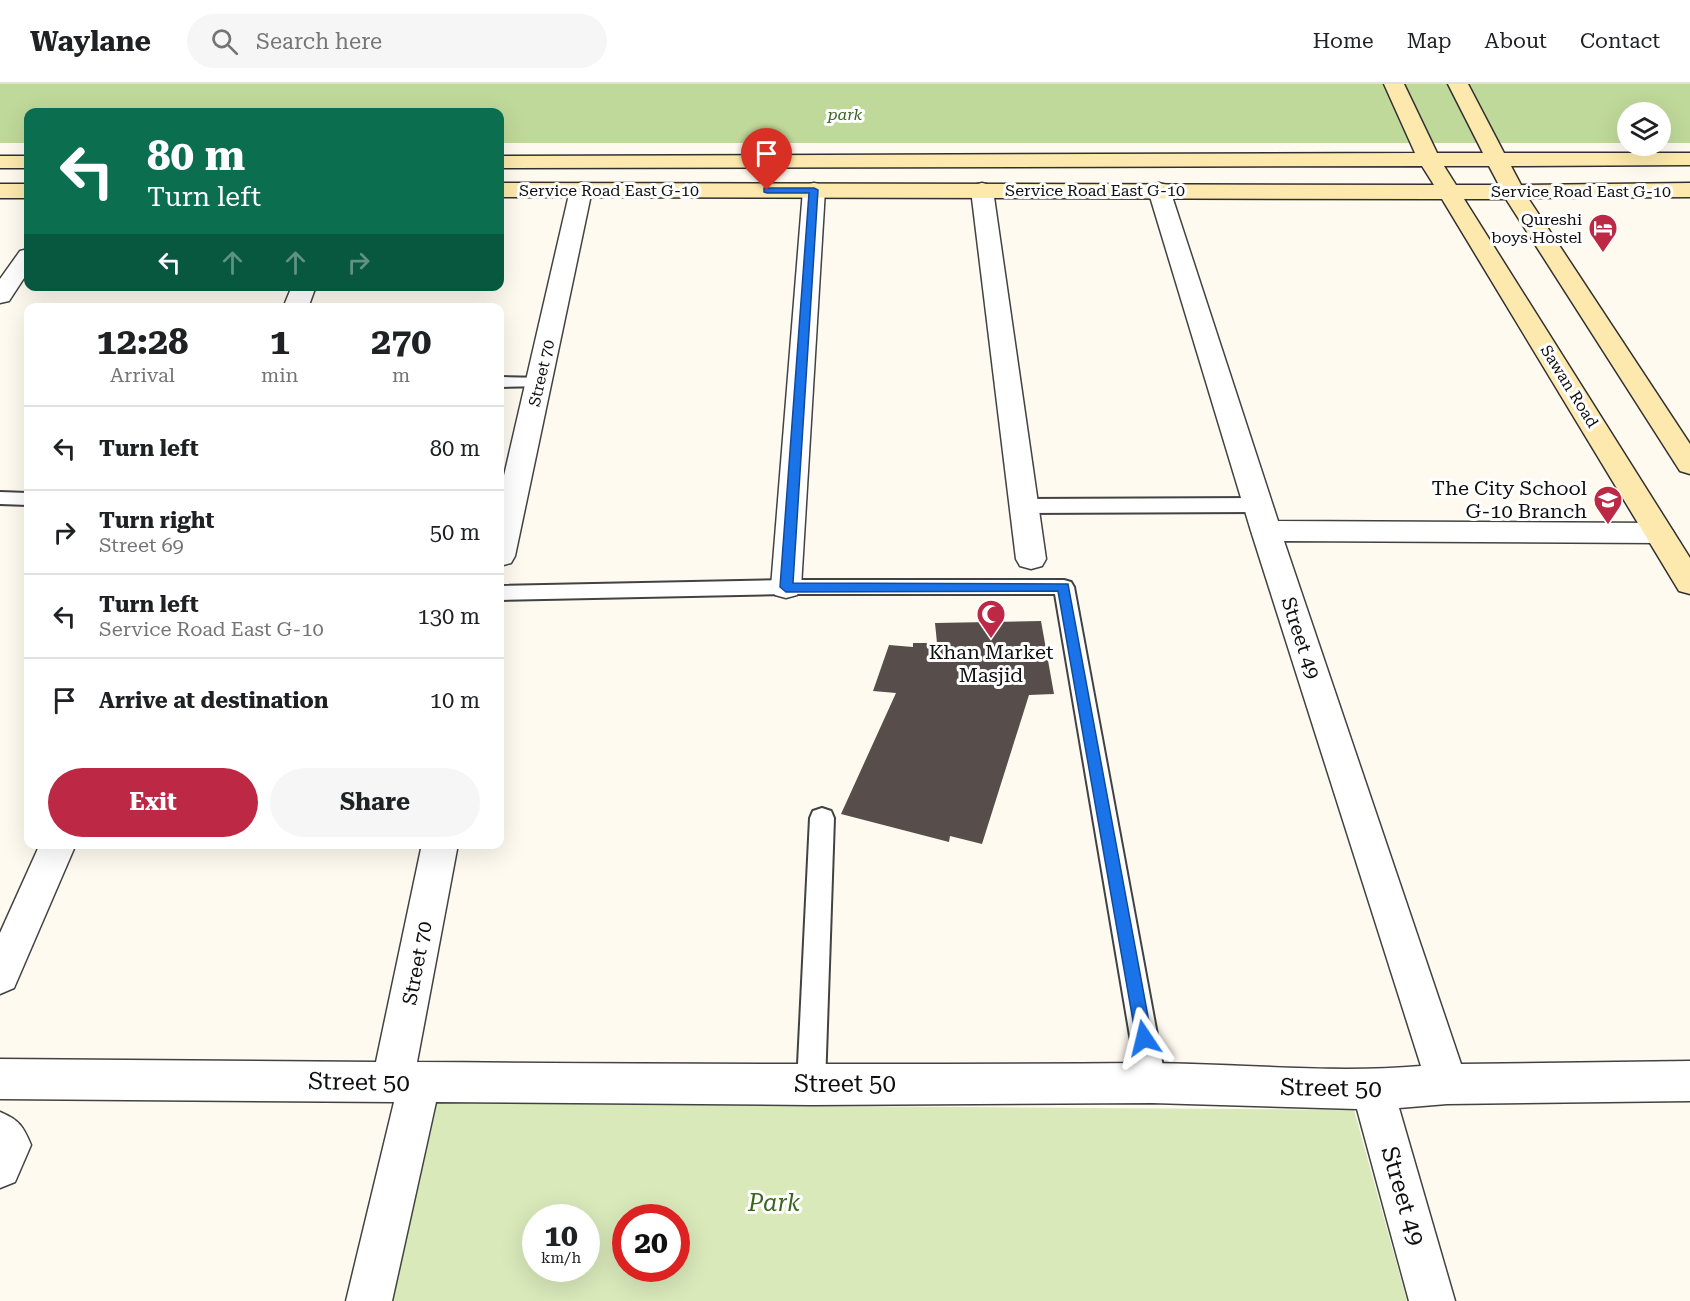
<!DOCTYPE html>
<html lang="en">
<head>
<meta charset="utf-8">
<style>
  body { margin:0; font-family:"Roboto Serif",serif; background:#f6f6f6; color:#202124; height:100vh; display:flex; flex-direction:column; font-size:22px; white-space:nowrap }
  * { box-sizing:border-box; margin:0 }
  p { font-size:20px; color:#757577 }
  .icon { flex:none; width:33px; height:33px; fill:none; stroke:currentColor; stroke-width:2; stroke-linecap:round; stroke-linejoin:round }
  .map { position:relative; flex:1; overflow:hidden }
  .side { position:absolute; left:24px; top:219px; width:480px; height:546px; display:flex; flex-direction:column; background:#fff; border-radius:12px; box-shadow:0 6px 24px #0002 }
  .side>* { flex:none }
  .top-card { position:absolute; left:24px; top:24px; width:480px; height:183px; border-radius:12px; box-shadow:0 6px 24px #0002; background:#0b6e4f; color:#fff; overflow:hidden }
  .controls { position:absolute; left:1617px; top:18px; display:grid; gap:12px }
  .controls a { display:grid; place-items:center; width:54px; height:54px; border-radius:50%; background:#fff; box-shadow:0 6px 24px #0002; font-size:30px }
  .speed { position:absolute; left:522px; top:1120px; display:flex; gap:12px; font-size:30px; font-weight:700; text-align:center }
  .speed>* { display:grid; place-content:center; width:78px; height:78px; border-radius:50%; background:#fff; box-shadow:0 6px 24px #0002; line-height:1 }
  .speed small { font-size:15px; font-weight:400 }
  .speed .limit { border:9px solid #d22; background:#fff; color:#111 }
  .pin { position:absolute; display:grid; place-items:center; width:51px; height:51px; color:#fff; margin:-62px -26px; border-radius:50% 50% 50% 0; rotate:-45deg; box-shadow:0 0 6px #0007 }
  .pin .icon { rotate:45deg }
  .me { position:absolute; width:66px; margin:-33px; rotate:350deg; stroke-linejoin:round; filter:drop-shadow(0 0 4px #0008) }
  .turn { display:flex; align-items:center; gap:21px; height:126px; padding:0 24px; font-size:27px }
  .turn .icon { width:78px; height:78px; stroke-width:2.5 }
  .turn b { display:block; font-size:42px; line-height:51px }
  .lanes { display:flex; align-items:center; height:57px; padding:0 24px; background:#0003; justify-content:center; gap:30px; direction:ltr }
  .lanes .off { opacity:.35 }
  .eta { display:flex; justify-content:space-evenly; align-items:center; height:102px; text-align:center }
  .eta b { font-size:36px; font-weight:700; line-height:42px }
  .button { display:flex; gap:12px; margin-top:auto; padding:12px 24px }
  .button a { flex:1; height:69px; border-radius:36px; background:#bd2844; color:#fff; font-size:24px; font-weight:700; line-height:69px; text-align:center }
  .button a+a { background:#f6f6f6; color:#202124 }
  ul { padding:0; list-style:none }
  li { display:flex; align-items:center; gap:18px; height:84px; padding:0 24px; border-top:2px solid #e0e0e0 }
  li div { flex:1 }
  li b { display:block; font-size:22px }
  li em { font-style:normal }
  header { display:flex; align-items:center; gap:36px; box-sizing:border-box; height:84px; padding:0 30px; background:#fff; border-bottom:2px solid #e0e0e0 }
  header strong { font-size:28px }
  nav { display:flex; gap:33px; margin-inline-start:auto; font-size:21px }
  .search { width:420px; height:54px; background:#f6f6f6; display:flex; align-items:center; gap:15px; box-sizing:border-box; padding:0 21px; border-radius:33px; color:#757577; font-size:22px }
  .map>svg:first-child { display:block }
  .green { fill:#d9e9ba; fill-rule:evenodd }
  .forest { fill:#bfd99a }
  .building { fill:#574e4b }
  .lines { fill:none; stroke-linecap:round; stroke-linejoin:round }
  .lane-casing { stroke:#424242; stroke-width:4 }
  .street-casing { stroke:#424242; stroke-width:3 }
  .secondary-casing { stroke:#313131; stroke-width:3 }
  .lane { fill:#fff; fill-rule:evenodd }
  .street { fill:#fff; fill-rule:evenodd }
  .secondary { fill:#fde9ad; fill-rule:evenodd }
  .route { fill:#1a73e8; stroke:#114b97; stroke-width:1.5 }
  .labels { text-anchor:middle; stroke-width:6; stroke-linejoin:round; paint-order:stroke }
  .far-park-label { font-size:16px; font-style:italic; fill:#38661f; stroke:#fff }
  .far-street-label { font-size:16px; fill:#0f0f0f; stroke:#fff }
  .far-poi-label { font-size:16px; fill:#0f0f0f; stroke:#fff; text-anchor:end }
  .poi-label { font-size:20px; fill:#0f0f0f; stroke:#fff; text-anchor:end }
  .street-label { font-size:20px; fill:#0f0f0f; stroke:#fff }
  .near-street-label { font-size:24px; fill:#0f0f0f; stroke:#fff }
  .near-park-label { font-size:24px; font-style:italic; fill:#38661f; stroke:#fff }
</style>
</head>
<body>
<header>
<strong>Waylane</strong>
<div class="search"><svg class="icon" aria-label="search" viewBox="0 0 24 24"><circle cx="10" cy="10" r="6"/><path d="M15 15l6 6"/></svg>Search here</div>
<nav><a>Home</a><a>Map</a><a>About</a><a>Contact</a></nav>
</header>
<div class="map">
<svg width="1690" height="1217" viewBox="0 0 1690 1217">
  <rect width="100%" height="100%" fill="#fffaf0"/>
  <path class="green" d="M437,1019L1354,1026L1407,1217H393ZM536,1134H586V1185H536ZM626,1134H676V1185H626Z"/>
  <polygon class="forest" points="0,0 1690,0 1690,59 1661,59 1660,28 1628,28 1627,59 500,59 500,28 28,28 28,59 0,59"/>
  <polygon class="building" points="1041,537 1054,610 1029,611 982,760 950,752 949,758 841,730 896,609 873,607 889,561 913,563 913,559 937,559 935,539"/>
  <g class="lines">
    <g class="lane-casing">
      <g id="lane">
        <polygon points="500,293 545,294 548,298 545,302 500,303"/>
        <polygon points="0,408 28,409 28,421 0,420"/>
        <polygon points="1258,414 1265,416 1268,421 1265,426 1258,428 1024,429 1017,427 1014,422 1017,417 1024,415"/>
        <polygon points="786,496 1064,496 1071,498 1074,503 1166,999 1162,1008 1152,1012 1142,1008 1138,999 1055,510 786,510 500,516 500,502"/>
        <polygon points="822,724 831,727 834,734 825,1001 821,1010 811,1014 801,1010 797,1001 810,734 813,727"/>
      </g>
    </g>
    <g class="street-casing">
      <g id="street">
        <polygon points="581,99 589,101 592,106 515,472 511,479 500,482 500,409 570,106 573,101"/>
        <polygon points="814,99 822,101 825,106 801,503 797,511 786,514 775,511 771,503 803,106 806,101"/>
        <polygon points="982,99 990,101 993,106 1046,475 1042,482 1031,485 1020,482 1016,475 971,106 974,101"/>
        <path d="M1159,99L1167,101L1170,106L1278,437L1659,439L1669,442L1674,449L1669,456L1659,459L1284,457L1461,980L1690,977V1017L1447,1020L1399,1024L1455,1217H1409L1357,1025L1152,1019L811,1021L436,1018L392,1217H346L394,1018L0,1015V975L376,978L422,760H458L417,978C659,980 901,981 1144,979C1236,979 1328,990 1421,982L1251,447L1148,106L1151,101Z"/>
        <polygon points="28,165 28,188 9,217 0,219 0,195 20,167"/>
        <polygon points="292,202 316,202 308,224 283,224"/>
        <polygon points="40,760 76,760 14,904 0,910 0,849"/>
        <path d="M0,1028C19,1036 23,1042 31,1061L15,1098L0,1104Z"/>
      </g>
    </g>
    <g class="secondary-casing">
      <g id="secondary">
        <path d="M1384,0H1404L1437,69H1483L1448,0H1468L1504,69H1690V81L1511,82L1521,101L1690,99V113L1528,114L1690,360V390L1680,387L1506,115H1464L1690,474V510L1679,507L1442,115L500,113V99L1434,101L1422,82L500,84V72L1415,69ZM1444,82H1489L1499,101H1456Z"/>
        <rect x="0" y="72" width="28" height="12"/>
        <rect x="0" y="100" width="28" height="14"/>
      </g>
    </g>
    <use href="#lane" class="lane"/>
    <use href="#street" class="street"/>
    <use href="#secondary" class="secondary"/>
  </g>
  <polygon class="route" points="764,104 814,104 818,106 793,499 1068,500 1152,954 1150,959 1144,962 1138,959 1136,954 1058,507 786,508 780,503 809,109 767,109 764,108"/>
  <defs>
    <g id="hotel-pin" transform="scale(1.5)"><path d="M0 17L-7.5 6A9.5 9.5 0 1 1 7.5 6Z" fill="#bd2844" stroke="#fff"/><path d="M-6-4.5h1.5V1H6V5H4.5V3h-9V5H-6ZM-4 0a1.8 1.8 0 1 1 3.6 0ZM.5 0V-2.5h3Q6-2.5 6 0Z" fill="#fff"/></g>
    <g id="school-pin" transform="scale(1.5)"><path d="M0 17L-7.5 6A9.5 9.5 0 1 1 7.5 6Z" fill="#bd2844" stroke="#fff"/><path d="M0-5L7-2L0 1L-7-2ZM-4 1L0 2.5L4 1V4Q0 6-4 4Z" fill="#fff"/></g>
    <g id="mosque-pin" transform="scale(1.5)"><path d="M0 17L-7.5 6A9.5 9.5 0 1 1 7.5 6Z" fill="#bd2844" stroke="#fff"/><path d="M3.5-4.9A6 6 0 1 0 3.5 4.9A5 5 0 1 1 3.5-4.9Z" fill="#fff"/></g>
  </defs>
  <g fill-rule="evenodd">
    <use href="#hotel-pin" x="1603" y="144"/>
    <use href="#school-pin" x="1608" y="416"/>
    <use href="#mosque-pin" x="991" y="530"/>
  </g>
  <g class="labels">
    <g class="far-park-label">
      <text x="845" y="36">park</text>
    </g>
    <g class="far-street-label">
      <text x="609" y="112">Service Road East G-10</text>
      <text x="1095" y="112">Service Road East G-10</text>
      <text x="1581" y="113">Service Road East G-10</text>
      <text transform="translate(541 289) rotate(-77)" y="6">Street 70</text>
      <text transform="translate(1570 302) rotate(58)" y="6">Sawan Road</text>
    </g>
    <g class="far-poi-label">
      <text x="1582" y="141">Qureshi<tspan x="1582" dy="18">boys Hostel</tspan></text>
    </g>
    <g class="poi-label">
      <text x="1587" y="411">The City School<tspan x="1587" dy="23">G-10 Branch</tspan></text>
      <text x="991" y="575" text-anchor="middle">Khan Market<tspan x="991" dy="23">Masjid</tspan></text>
    </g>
    <g class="street-label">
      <text transform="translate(1301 554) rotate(72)" y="7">Street 49</text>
      <text transform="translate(417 879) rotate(-79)" y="7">Street 70</text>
    </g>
    <g class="near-street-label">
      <text transform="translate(359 998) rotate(1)" y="8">Street 50</text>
      <text x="845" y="1008">Street 50</text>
      <text transform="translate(1331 1004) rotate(1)" y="8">Street 50</text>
      <text transform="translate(1403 1112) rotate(74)" y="8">Street 49</text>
    </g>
    <g class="near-park-label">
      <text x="774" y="1127">Park</text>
    </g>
  </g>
</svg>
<div class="controls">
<a><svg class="icon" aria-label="layers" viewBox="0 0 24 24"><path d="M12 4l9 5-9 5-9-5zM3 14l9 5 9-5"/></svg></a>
</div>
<div class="speed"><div>10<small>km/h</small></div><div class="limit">20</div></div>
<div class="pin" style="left:767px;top:106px;background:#d93025"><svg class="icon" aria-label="arrive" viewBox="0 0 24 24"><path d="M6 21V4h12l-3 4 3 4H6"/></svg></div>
<svg class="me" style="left:1144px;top:954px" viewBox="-20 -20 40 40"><path d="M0-17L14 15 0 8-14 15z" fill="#1a73e8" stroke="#fff" stroke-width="4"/></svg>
<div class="top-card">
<div class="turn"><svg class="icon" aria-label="left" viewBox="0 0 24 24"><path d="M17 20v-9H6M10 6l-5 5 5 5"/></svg><div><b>80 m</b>Turn left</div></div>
<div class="lanes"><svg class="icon" aria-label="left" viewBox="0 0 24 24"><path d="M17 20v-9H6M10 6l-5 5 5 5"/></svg><svg class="icon off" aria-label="ahead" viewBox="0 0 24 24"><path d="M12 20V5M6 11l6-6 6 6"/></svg><svg class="icon off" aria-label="ahead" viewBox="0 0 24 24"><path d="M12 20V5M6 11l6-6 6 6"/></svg><svg class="icon off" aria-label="right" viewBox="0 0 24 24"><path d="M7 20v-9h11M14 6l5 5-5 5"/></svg></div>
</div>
<section class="side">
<div class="eta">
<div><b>12:28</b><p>Arrival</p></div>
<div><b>1</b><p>min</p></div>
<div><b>270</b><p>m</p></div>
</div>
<ul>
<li><svg class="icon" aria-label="left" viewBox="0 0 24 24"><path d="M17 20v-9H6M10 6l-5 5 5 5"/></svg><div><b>Turn left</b></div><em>80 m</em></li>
<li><svg class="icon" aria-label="right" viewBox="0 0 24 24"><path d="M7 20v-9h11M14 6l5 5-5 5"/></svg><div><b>Turn right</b><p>Street 69</p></div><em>50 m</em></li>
<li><svg class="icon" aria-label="left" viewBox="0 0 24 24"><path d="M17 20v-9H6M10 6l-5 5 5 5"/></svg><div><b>Turn left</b><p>Service Road East G-10</p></div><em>130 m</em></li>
<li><svg class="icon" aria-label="arrive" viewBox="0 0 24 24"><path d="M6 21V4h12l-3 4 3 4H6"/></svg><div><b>Arrive at destination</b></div><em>10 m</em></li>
</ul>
<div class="button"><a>Exit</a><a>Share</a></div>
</section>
</div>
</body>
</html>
